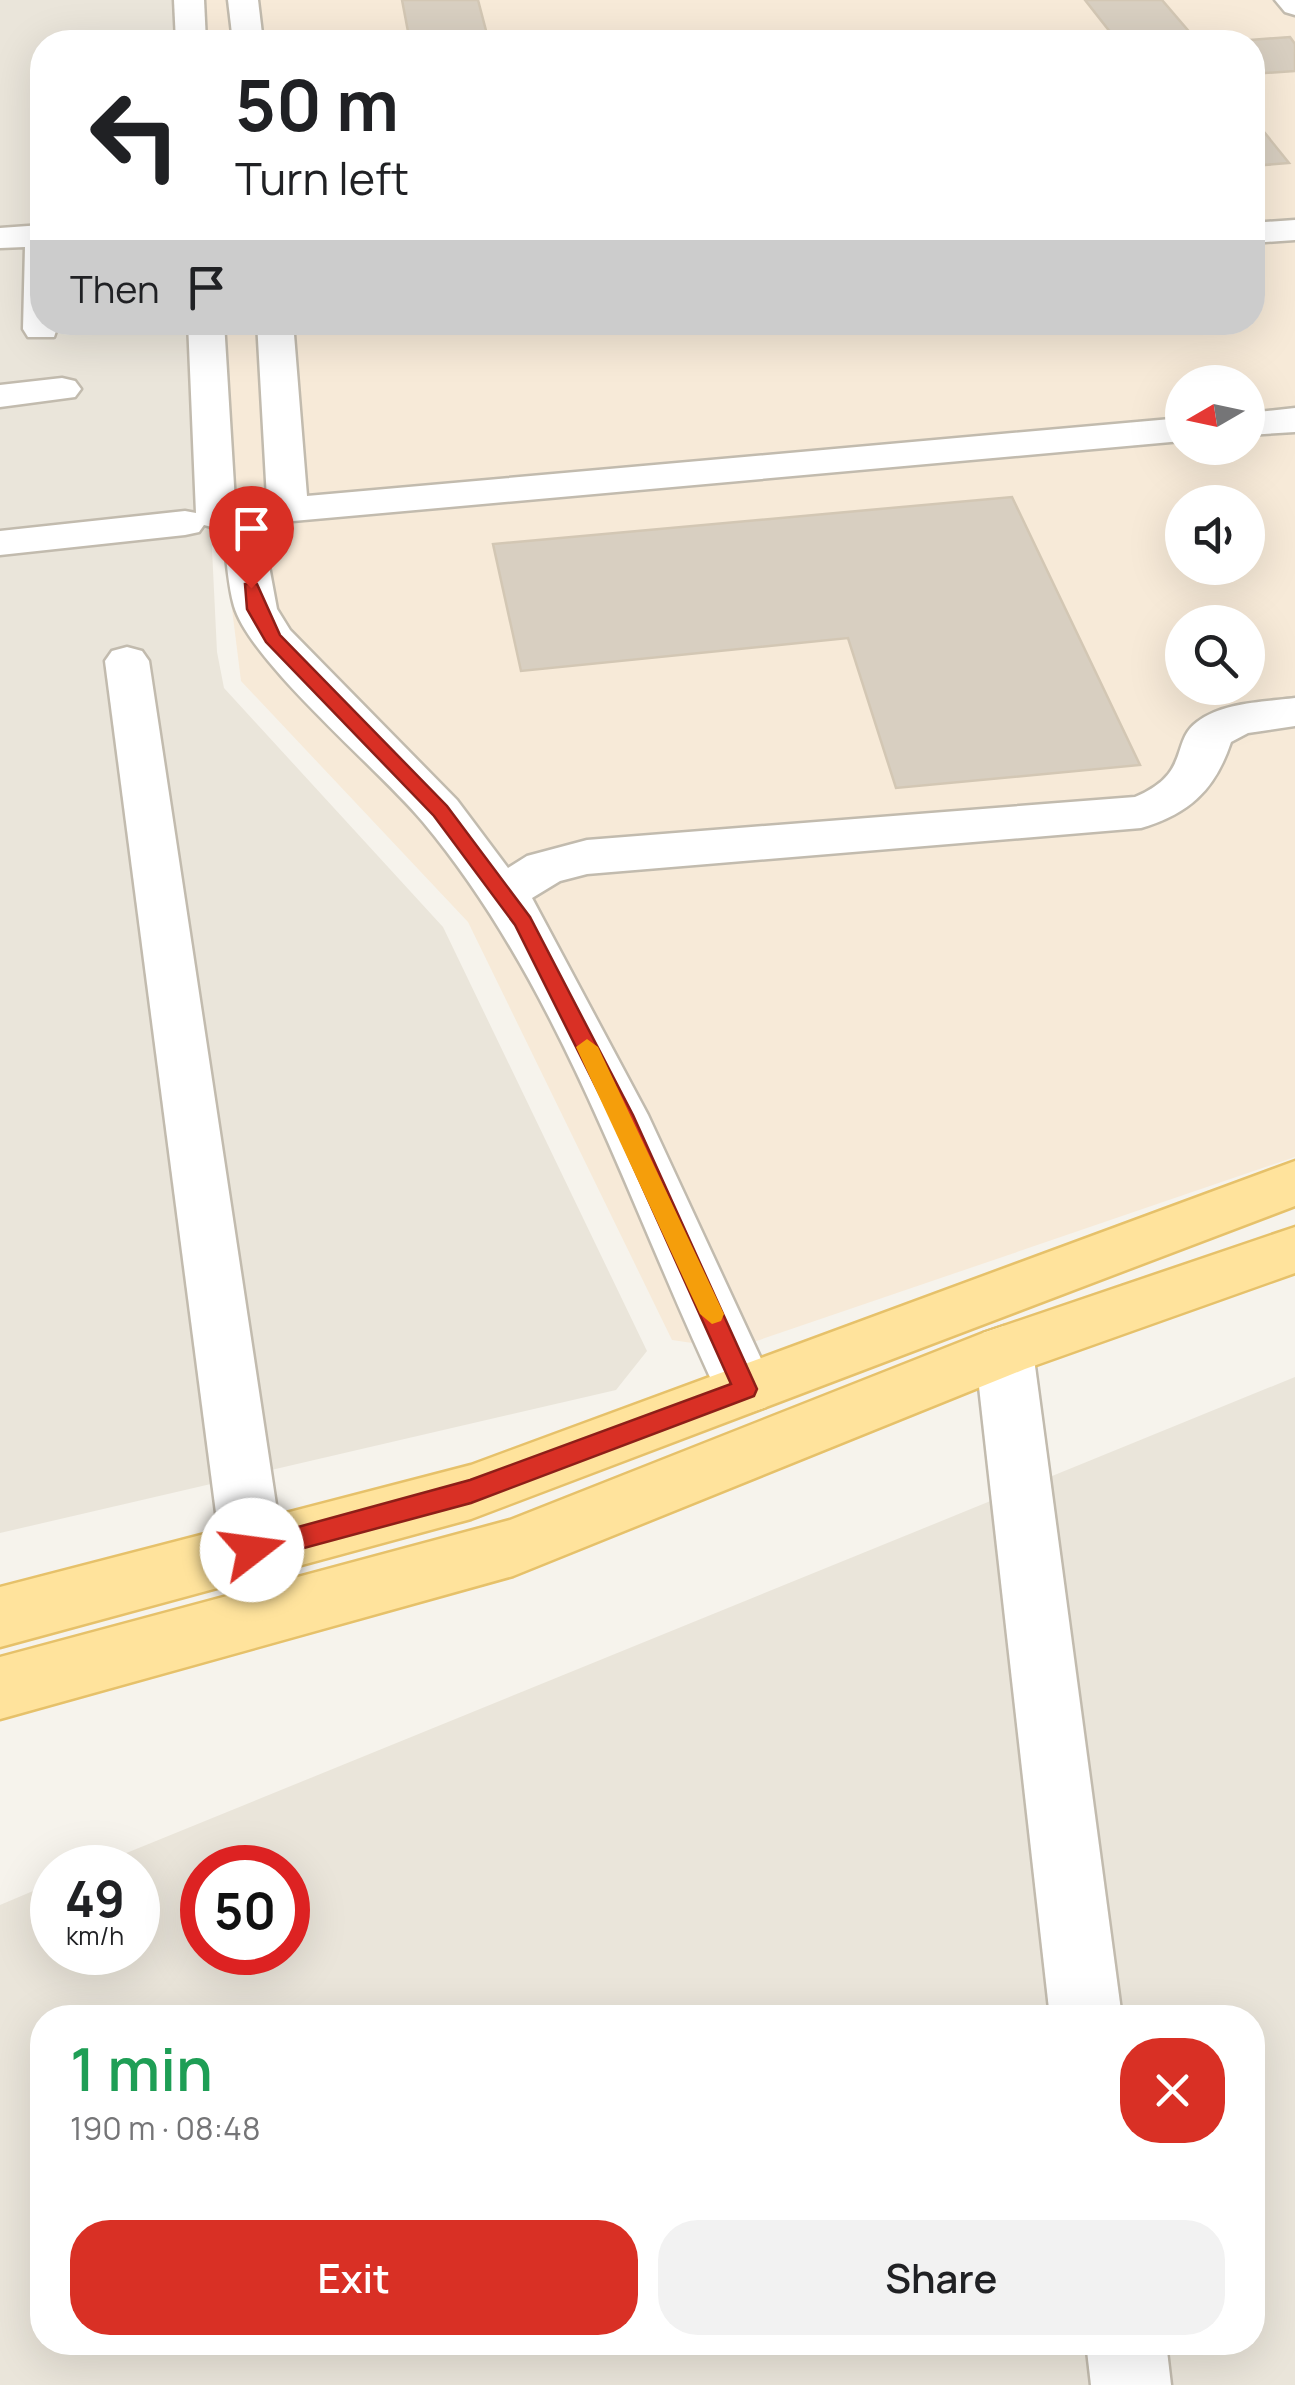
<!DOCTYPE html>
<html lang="en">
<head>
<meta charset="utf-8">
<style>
  body { margin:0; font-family:Manrope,sans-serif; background:#f2f2f2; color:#202124; height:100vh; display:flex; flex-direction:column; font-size:38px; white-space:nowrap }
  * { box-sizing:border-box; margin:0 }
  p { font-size:32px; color:#757577 }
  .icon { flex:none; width:55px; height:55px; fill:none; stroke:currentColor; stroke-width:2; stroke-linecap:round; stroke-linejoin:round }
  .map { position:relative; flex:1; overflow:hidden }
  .details { position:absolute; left:30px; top:2005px; width:1235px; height:350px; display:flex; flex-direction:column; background:#fff; border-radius:40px; box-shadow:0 10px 40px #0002 }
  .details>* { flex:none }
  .guide { position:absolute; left:30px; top:30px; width:1235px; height:305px; border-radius:40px; box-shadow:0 10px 40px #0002; background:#fff; color:#202124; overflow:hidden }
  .needle { width:65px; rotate:261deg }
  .fabs { position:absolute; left:1165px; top:365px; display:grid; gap:20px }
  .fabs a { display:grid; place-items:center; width:100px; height:100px; border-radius:50%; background:#fff; box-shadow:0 10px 40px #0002; font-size:50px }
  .speed { position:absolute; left:30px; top:1845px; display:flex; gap:20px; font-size:50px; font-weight:700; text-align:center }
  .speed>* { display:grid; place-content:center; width:130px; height:130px; border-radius:50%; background:#fff; box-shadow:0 10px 40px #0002; line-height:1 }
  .speed small { font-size:25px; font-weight:400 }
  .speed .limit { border:15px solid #d22; background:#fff; color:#111 }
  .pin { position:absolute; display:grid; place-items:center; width:85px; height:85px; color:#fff; margin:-102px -42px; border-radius:50% 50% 50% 0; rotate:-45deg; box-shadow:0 0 10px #0007 }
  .pin .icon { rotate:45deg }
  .me { position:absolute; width:110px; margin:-55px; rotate:75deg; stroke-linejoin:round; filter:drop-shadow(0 0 8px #0008) }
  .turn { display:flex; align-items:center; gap:35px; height:210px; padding:0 40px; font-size:45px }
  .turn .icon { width:130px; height:130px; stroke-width:2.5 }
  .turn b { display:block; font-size:70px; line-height:85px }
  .then { display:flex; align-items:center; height:95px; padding:0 40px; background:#0003; gap:20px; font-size:38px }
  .round { display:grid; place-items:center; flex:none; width:105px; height:105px; border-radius:40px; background:#f2f2f2 }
  .overview { display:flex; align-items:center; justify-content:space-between; height:170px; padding:0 40px }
  h1 { font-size:60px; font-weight:600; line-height:75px; color:#1e9e55 }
  .button { display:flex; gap:20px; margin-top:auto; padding:20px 40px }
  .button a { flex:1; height:115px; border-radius:40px; background:#d93025; color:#fff; font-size:40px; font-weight:600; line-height:115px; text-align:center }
  .button a+a { background:#f2f2f2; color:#202124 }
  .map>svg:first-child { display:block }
  .residential { fill:#eae5da; fill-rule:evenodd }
  .commercial { fill:#f7ead8; fill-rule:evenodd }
  .building { fill:#d8cfc1; stroke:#d3c7b4; stroke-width:2.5 }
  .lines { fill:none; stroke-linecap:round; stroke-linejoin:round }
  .minor-casing { stroke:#c2bbae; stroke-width:5 }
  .major-casing { stroke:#e6c16a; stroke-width:5 }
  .minor { fill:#fff; fill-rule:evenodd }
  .major { fill:#ffe39c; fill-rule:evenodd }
  .route { fill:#d93025; stroke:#8d1f18; stroke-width:2.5 }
  .slow { fill:#f59e0b }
</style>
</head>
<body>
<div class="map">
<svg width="1295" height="2385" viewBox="0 0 1295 2385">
  <rect width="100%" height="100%" fill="#f6f3ec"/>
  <g class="residential">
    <polygon points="0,0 185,0 187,42 42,42 42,322 201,323 217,652 224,688 443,927 647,1351 616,1390 0,1533"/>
    <path d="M1295,1377V2385H0V1905L52,1883V1952H138V1868L92,1867ZM202,1868H288V1952H202ZM42,2018H1252V2342H42Z"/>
  </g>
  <path class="commercial" d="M195,0H1295V1157L733,1349L672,1340L468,922L241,681L228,577L214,323L1252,322V42H198ZM1182,382H1248V448H1182ZM1182,502H1248V568H1182ZM1182,622H1248V688H1182Z"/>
  <g class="building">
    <polygon points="402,0 478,0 489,42 410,42"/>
    <polygon points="1085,0 1162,0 1198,42 1118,42"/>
    <polygon points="1290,37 1295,44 1295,71 1252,74 1252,42 1224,42"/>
    <polygon points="1252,117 1289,163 1252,166"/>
    <polygon points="1012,497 1140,765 896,788 848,638 521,671 493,544"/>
  </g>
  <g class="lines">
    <g class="minor-casing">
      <g id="minor">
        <polygon points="174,0 204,0 206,42 176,42"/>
        <polygon points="228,0 258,0 263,42 233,42"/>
        <polygon points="1275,0 1295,0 1295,15 1285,12"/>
        <polygon points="1295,220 1295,240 1252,243 1252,223"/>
        <polygon points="42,225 42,322 59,322 54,337 28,337 23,329 25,247 0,248 0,228"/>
        <polygon points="188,322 224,322 235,502 267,499 257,322 293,322 307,496 1182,418 1182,441 216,528 204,525 199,532 185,535 0,555 0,531 185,511 196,513"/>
        <polygon points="62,378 75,381 81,389 75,397 0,407 0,385"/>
        <polygon points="1295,408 1295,432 1248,435 1248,413"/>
        <path d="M244,527L258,530L264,539L277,609L290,630L457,800L508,868L527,856L587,840L1135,797C1192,773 1170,742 1197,722C1223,702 1264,702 1295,698V726L1248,733L1231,742C1215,790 1189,814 1141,828L587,874L560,881L532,898L648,1115L775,1389L766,1407L745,1414L724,1407C630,1211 564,991 423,822C381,771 250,662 234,606C228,585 227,561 224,539L230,530Z"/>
        <polygon points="127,647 142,651 149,661 283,1551 274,1571 252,1580 230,1571 221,1551 105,661 112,651"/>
        <polygon points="1004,1326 1025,1333 1033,1351 1122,2018 1050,2018 975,1351 983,1333"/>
        <polygon points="1086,2342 1166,2342 1171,2385 1091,2385"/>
      </g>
    </g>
    <g class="major-casing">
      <g id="major">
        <polygon points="1295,1161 1295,1206 471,1519 0,1647 0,1587 471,1465"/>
        <polygon points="1295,1227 1295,1273 1025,1369 513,1576 0,1719 0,1657 510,1520 983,1333"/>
      </g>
    </g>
    <use href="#minor" class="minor"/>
    <use href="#major" class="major"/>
  </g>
  <polygon class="route" points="245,584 257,584 280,635 447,806 530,917 633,1115 757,1389 754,1396 471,1503 252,1562 243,1559 239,1550 243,1542 470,1480 731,1384 610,1115 515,925 434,816 266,642 247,609"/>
  <polygon class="slow" points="587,1039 598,1047 724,1314 721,1321 712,1324 700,1314 576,1047"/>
</svg>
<div class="fabs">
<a><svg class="needle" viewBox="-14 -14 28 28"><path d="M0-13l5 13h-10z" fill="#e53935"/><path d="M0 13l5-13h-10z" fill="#757577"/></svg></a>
<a><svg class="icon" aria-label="sound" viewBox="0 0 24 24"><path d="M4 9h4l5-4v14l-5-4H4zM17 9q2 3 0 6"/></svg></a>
<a><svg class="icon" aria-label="search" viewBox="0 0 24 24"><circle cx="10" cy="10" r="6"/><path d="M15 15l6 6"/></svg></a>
</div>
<div class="speed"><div>49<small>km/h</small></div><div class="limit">50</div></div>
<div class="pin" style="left:251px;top:588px;background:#d93025"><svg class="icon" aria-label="arrive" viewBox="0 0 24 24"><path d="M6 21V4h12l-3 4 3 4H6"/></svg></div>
<svg class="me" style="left:252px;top:1550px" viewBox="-20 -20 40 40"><circle r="19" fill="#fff"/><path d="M0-13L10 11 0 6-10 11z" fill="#d93025"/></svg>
<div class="guide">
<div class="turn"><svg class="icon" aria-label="left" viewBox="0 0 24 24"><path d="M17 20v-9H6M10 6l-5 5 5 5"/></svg><div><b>50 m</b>Turn left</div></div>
<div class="then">Then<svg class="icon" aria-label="arrive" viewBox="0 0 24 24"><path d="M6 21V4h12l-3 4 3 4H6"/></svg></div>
</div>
<section class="details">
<div class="overview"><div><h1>1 min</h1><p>190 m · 08:48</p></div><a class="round" style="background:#d93025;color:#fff"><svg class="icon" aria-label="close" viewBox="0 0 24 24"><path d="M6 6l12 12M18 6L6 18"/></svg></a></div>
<div class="button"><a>Exit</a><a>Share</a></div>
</section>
</div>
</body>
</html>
